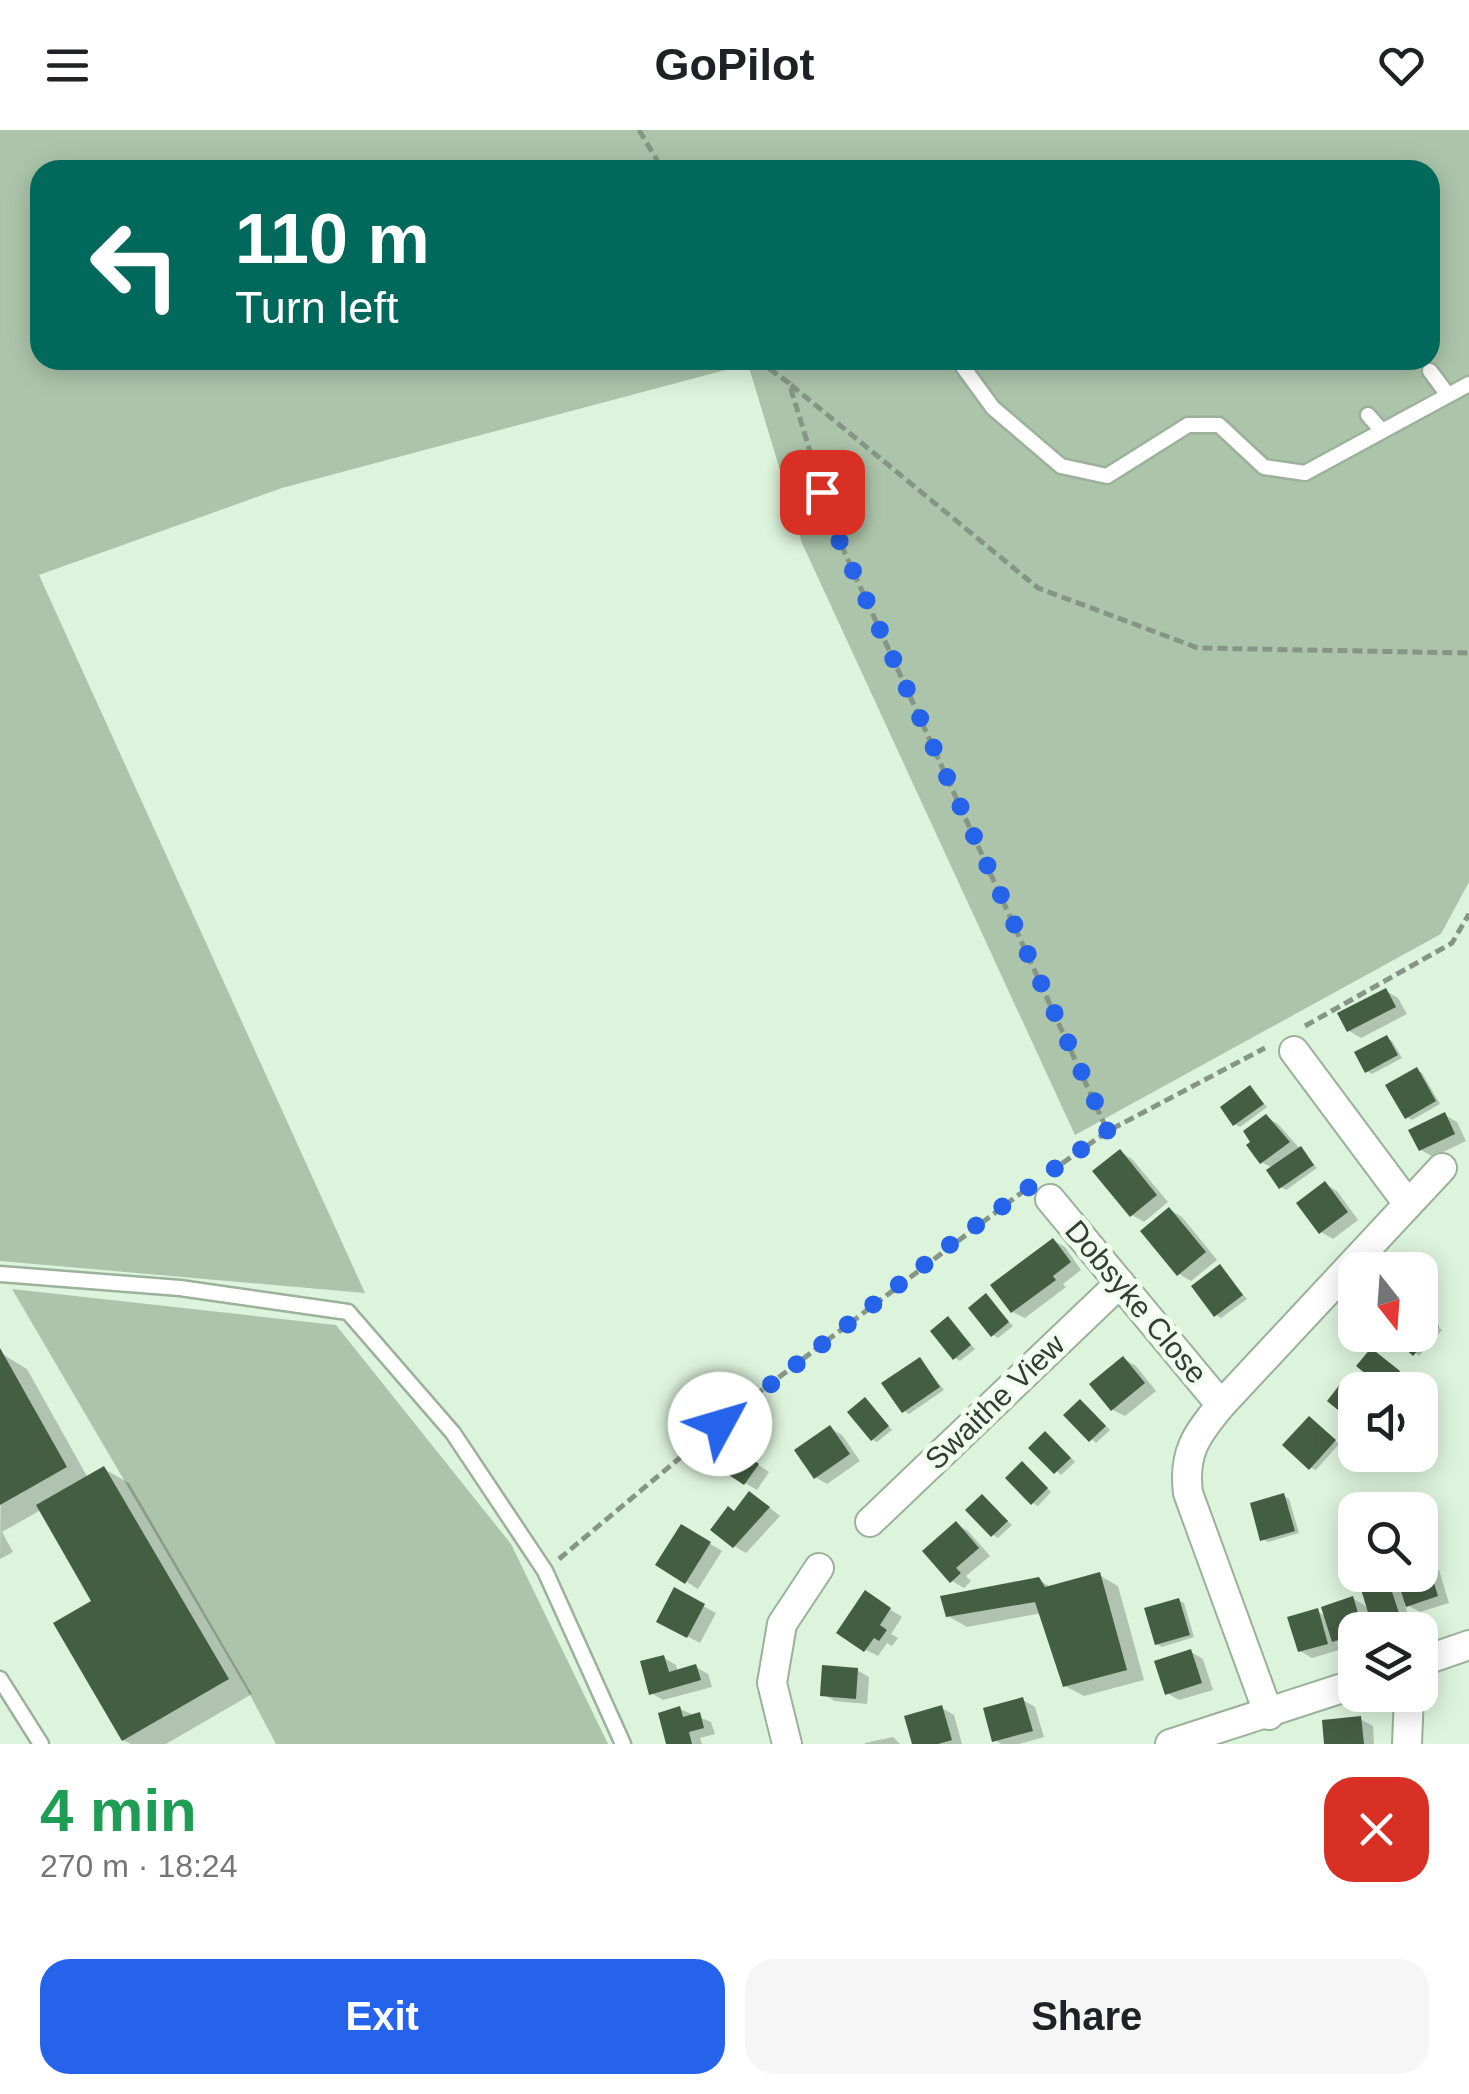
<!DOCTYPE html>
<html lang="en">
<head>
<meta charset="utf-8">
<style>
  body { margin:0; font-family:Helvetica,sans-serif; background:#f6f6f6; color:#202124; height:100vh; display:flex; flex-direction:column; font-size:38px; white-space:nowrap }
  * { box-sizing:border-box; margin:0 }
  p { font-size:32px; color:#757577 }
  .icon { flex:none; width:55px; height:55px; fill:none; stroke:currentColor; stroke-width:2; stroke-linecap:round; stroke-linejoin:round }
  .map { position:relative; height:1614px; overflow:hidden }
  .panel { display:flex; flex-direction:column; background:#fff; flex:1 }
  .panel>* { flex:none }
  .guide { position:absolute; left:30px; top:30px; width:1410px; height:210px; border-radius:30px; box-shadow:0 5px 25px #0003; background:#00695c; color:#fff; overflow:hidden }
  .needle { width:65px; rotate:163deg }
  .fabs { position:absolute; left:1338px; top:1122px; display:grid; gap:20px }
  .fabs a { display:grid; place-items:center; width:100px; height:100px; border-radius:20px; background:#fff; box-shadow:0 5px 25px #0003; font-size:50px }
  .pin { position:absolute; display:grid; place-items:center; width:85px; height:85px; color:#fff; margin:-42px; border-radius:20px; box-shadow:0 5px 15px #0006 }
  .me { position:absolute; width:110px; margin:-55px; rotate:51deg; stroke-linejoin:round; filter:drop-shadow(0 0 8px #0008) }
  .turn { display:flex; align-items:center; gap:35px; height:210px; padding:0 40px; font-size:45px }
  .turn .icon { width:130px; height:130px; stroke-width:2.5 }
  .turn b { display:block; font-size:70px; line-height:85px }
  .round { display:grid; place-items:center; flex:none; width:105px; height:105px; border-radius:30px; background:#f6f6f6 }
  .overview { display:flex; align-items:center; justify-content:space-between; height:170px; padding:0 40px }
  h1 { font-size:60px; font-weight:700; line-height:75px; color:#1e9e55 }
  .action { display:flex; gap:20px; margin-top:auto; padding:20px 40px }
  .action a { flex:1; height:115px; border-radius:30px; background:#2563eb; color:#fff; font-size:40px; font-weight:700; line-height:115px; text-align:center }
  .action a+a { background:#f6f6f6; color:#202124 }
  header { display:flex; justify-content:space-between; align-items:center; height:130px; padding:0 40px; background:#fff; font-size:45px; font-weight:700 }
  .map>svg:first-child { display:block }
  .green { fill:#acc5aa; fill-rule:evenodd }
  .shadow { fill:#0003 }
  .building { fill:#445e42 }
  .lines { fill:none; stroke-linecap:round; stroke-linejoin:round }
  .service-casing { stroke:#9bb19a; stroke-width:19 }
  .minor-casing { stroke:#9bb19a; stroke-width:32 }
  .path { stroke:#869585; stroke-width:5; stroke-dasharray:10 5; stroke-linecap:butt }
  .service { stroke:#fff; stroke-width:14 }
  .minor { stroke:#fff; stroke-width:28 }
  .route { stroke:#2563eb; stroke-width:18; stroke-dasharray:0 32.4 }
  .labels { text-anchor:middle; stroke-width:10; stroke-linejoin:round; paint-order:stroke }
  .street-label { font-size:30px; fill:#343d33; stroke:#f1feef }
</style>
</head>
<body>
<header><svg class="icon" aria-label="menu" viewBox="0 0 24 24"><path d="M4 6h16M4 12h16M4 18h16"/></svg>GoPilot<svg class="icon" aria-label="heart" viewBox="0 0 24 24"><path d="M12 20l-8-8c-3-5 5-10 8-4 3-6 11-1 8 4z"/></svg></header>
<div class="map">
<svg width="1469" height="1614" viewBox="0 0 1469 1614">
  <rect width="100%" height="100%" fill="#ddf4dc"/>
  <g class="green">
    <path d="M0,0H1469V752L1441,804L1075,1005L802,413L748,234L282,358L39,445L365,1163L0,1131ZM40,40H1430V230H40Z"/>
    <polygon points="12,1159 336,1195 511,1414 608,1614 276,1614 250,1565"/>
  </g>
  <g class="shadow">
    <polygon points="1386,861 1398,868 1407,884 1361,908 1349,901"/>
    <polygon points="1387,908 1392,911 1402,928 1372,944 1367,941"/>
    <polygon points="1417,940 1422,943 1440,974 1412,990 1407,987"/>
    <polygon points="1250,958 1267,977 1240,997 1235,994"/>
    <polygon points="1445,985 1457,992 1466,1011 1433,1027 1421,1020"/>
    <polygon points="1266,987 1278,994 1317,1038 1286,1060 1281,1057 1273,1038 1261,1032"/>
    <polygon points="1120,1022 1132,1029 1168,1072 1144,1092 1132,1085"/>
    <polygon points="1325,1054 1337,1061 1358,1090 1333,1109 1321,1102"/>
    <polygon points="1170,1080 1182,1087 1217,1130 1191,1151 1179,1144"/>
    <polygon points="1053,1110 1065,1117 1081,1140 1063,1154 1066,1157 1025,1188 1013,1182"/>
    <polygon points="1220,1137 1247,1169 1221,1188 1216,1185"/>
    <polygon points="986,1166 1013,1196 998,1208 993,1205"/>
    <polygon points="1420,1181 1442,1200 1419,1226 1394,1205 1420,1205"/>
    <polygon points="948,1189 975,1219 960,1231 955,1228"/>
    <polygon points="2,1224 27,1239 88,1348 104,1339 129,1353 252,1564 166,1614 131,1614 123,1610 95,1472 41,1380 2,1402 13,1422 0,1429"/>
    <polygon points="1376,1224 1404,1245 1393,1260 1387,1258"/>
    <polygon points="1124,1229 1136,1236 1156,1261 1125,1286 1113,1280"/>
    <polygon points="920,1230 944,1260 909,1284 904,1281"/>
    <polygon points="865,1270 892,1300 877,1312 872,1309"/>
    <polygon points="1086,1275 1110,1300 1096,1313 1067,1285"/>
    <polygon points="1314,1292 1339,1314 1316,1340 1311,1338"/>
    <polygon points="830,1298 842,1305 860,1331 827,1354 815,1347"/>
    <polygon points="1051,1307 1075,1332 1061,1345 1032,1318"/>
    <polygon points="736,1320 769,1342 757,1360 745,1353"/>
    <polygon points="1028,1337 1051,1362 1038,1376 1033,1373"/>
    <polygon points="1284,1366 1289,1369 1299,1403 1268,1412 1263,1409"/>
    <polygon points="983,1367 1012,1395 998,1408 993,1405"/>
    <polygon points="762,1372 780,1386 746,1423 734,1416"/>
    <polygon points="956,1394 968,1401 990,1426 966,1446 971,1451 964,1458 952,1451"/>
    <polygon points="682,1397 722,1421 698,1459 659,1434"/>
    <polygon points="1427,1433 1439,1440 1449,1473 1420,1482 1404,1473 1410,1490 1385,1497 1368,1487 1372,1500 1355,1500 1355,1515 1346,1518 1337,1512 1339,1520 1312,1528 1300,1521 1317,1481 1327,1487 1352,1468 1369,1478 1387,1450 1403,1459 1399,1445 1420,1445 1420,1436"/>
    <polygon points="1099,1445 1118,1456 1144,1550 1084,1566 1065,1556 1042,1483 967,1497 948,1486 1039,1450 1052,1458"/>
    <polygon points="675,1461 716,1483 700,1513 659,1491"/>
    <polygon points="1178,1470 1184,1473 1194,1507 1162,1517 1157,1514"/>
    <polygon points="877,1471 902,1487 891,1504 898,1508 892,1516 887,1513 878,1526 866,1520"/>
    <polygon points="1191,1522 1203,1529 1213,1560 1179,1570 1167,1563"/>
    <polygon points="664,1528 676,1535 678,1542 696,1537 708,1544 712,1557 663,1570 651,1563"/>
    <polygon points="857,1540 869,1547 867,1574 835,1571 822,1564"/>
    <polygon points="1023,1570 1035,1577 1044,1607 1019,1614 1001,1614 995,1610"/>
    <polygon points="942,1578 954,1585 962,1614 915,1614"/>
    <polygon points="680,1579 711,1592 715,1604 700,1608 702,1614 669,1614"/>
    <polygon points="1360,1589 1373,1596 1374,1614 1327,1614"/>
    <polygon points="893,1607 900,1614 865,1614 865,1613"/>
  </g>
  <g class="building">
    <polygon points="1386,858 1396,877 1347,902 1337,883"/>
    <polygon points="1387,905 1398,925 1365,943 1354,922"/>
    <polygon points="1417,937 1436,971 1405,989 1385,955"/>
    <polygon points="1250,955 1264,974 1233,996 1220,977"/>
    <polygon points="1445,982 1455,1004 1419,1021 1408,1000"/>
    <polygon points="1266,984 1290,1012 1260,1034 1246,1015 1250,1012 1243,1001"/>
    <polygon points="1301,1016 1314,1035 1279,1059 1266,1040"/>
    <polygon points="1120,1019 1157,1065 1130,1087 1092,1041"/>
    <polygon points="1325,1051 1348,1082 1319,1104 1296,1073"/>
    <polygon points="1169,1077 1206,1122 1177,1146 1140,1101"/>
    <polygon points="1053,1108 1071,1132 1053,1146 1056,1150 1011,1183 990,1155"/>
    <polygon points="1220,1134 1243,1165 1214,1187 1191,1156"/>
    <polygon points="986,1163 1009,1192 991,1207 968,1178"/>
    <polygon points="1420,1179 1439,1196 1413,1226 1390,1205 1420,1205"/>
    <polygon points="948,1186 971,1215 953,1230 930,1201"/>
    <polygon points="0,1218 67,1337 0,1375"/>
    <polygon points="1371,1218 1400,1241 1386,1260 1356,1236"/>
    <polygon points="1123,1226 1145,1253 1111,1281 1089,1254"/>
    <polygon points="920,1227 940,1257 902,1283 881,1253"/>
    <polygon points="1341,1253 1355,1264 1355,1294 1327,1271"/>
    <polygon points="865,1267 889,1296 871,1311 847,1282"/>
    <polygon points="1080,1269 1106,1296 1089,1312 1063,1285"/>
    <polygon points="1309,1286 1336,1310 1309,1340 1282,1315"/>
    <polygon points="830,1295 850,1324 814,1349 794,1320"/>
    <polygon points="1045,1301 1071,1328 1054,1344 1028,1318"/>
    <polygon points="723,1309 759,1334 744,1355 720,1339 726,1329 715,1321"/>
    <polygon points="1022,1331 1048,1358 1031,1375 1005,1348"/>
    <polygon points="104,1336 229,1549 122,1611 53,1493 91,1471 36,1375"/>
    <polygon points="749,1361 770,1377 733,1418 710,1400 728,1376 734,1381"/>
    <polygon points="1284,1363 1295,1401 1260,1411 1250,1373"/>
    <polygon points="982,1364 1008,1391 991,1407 965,1380"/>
    <polygon points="956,1391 979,1418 956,1438 961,1443 950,1453 922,1421"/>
    <polygon points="681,1394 711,1412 685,1454 655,1435"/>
    <polygon points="1427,1430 1438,1466 1406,1477 1396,1445 1420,1445 1420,1433"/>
    <polygon points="1100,1442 1127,1540 1063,1557 1035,1472 946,1487 940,1466 1039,1447 1045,1457"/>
    <polygon points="1387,1447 1399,1483 1371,1492 1360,1456"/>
    <polygon points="674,1457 705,1474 687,1508 656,1492"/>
    <polygon points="865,1460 891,1478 880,1495 887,1500 879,1511 874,1508 864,1522 836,1503"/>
    <polygon points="1353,1466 1363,1500 1355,1500 1355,1505 1332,1512 1321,1477"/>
    <polygon points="1179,1468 1190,1505 1155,1515 1144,1478"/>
    <polygon points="1318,1478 1328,1514 1298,1522 1287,1487"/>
    <polygon points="1191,1519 1202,1553 1165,1565 1154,1531"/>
    <polygon points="664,1525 669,1542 696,1534 701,1550 649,1565 640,1531"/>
    <polygon points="822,1535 858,1538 856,1569 820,1566"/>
    <polygon points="1023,1567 1033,1601 992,1612 983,1578"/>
    <polygon points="942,1575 952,1610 938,1614 912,1614 904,1586"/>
    <polygon points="680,1576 683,1587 700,1582 704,1598 689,1602 692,1614 666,1614 658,1583"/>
    <polygon points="1361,1586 1364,1614 1324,1614 1322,1590"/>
  </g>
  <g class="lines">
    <g class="service-casing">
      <g id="service">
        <polyline points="958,230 993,278 1061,336 1107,346 1188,295 1219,295 1264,337 1305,343 1469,254"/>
        <polyline points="1430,241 1448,265"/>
        <polyline points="1368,285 1382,301"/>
        <polyline points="0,1144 180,1158 348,1182 453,1303 545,1441 623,1614"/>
        <polyline points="0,1549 41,1614"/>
      </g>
    </g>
    <g class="minor-casing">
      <g id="minor">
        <polyline points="1294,921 1408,1074"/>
        <polyline points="1050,1069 1221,1275"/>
        <polyline points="870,1392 1120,1153"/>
        <polyline points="1420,1532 1469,1515"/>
        <path d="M1269,1585L1188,1363C1183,1323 1196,1305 1221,1275L1442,1038"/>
        <polyline points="787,1614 772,1553 782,1494 819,1438"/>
        <polyline points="1170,1614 1355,1554"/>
        <polyline points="1407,1614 1409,1565"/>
      </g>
    </g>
    <g class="path">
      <polyline points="639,0 663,40"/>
      <polyline points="757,230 789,253 834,399 1107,1000"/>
      <polyline points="791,255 1038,458 1198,518 1469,523"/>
      <polyline points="1305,896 1452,813 1469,784"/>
      <polyline points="1050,1042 1108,1001 1265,918"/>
      <polyline points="559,1429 749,1270 1025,1060"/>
    </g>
    <use href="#service" class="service"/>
    <use href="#minor" class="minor"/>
  </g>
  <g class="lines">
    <polyline class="route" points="720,1294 956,1110 1108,1000 834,399 822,362"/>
  </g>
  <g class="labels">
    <g class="street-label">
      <text transform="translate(1136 1172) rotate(50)" y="10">Dobsyke Close</text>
      <text transform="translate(995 1272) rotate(-44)" y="10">Swaithe View</text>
    </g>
  </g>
</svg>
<div class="fabs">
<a><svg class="needle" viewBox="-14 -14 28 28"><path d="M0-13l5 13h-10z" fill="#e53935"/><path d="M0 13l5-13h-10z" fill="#757577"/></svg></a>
<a><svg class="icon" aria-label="sound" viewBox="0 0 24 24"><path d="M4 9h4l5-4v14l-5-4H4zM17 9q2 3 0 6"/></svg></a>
<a><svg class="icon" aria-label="search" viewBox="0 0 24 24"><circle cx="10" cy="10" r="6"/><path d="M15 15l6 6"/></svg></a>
<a><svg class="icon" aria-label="layers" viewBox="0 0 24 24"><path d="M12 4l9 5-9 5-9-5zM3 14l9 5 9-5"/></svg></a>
</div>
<div class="pin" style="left:822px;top:362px;background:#d93025"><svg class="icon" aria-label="arrive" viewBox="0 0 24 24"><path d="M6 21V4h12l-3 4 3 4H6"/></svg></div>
<svg class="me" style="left:720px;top:1294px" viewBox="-20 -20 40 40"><circle r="19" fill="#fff"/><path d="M0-13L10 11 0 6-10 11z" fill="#2563eb"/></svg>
<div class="guide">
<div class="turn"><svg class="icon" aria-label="left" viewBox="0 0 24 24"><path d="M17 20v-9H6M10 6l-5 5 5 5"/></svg><div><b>110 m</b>Turn left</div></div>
</div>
</div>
<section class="panel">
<div class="overview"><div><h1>4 min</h1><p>270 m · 18:24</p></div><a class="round" style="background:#d93025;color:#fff"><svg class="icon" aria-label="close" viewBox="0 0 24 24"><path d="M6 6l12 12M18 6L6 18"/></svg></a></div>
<div class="action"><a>Exit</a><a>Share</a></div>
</section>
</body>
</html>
